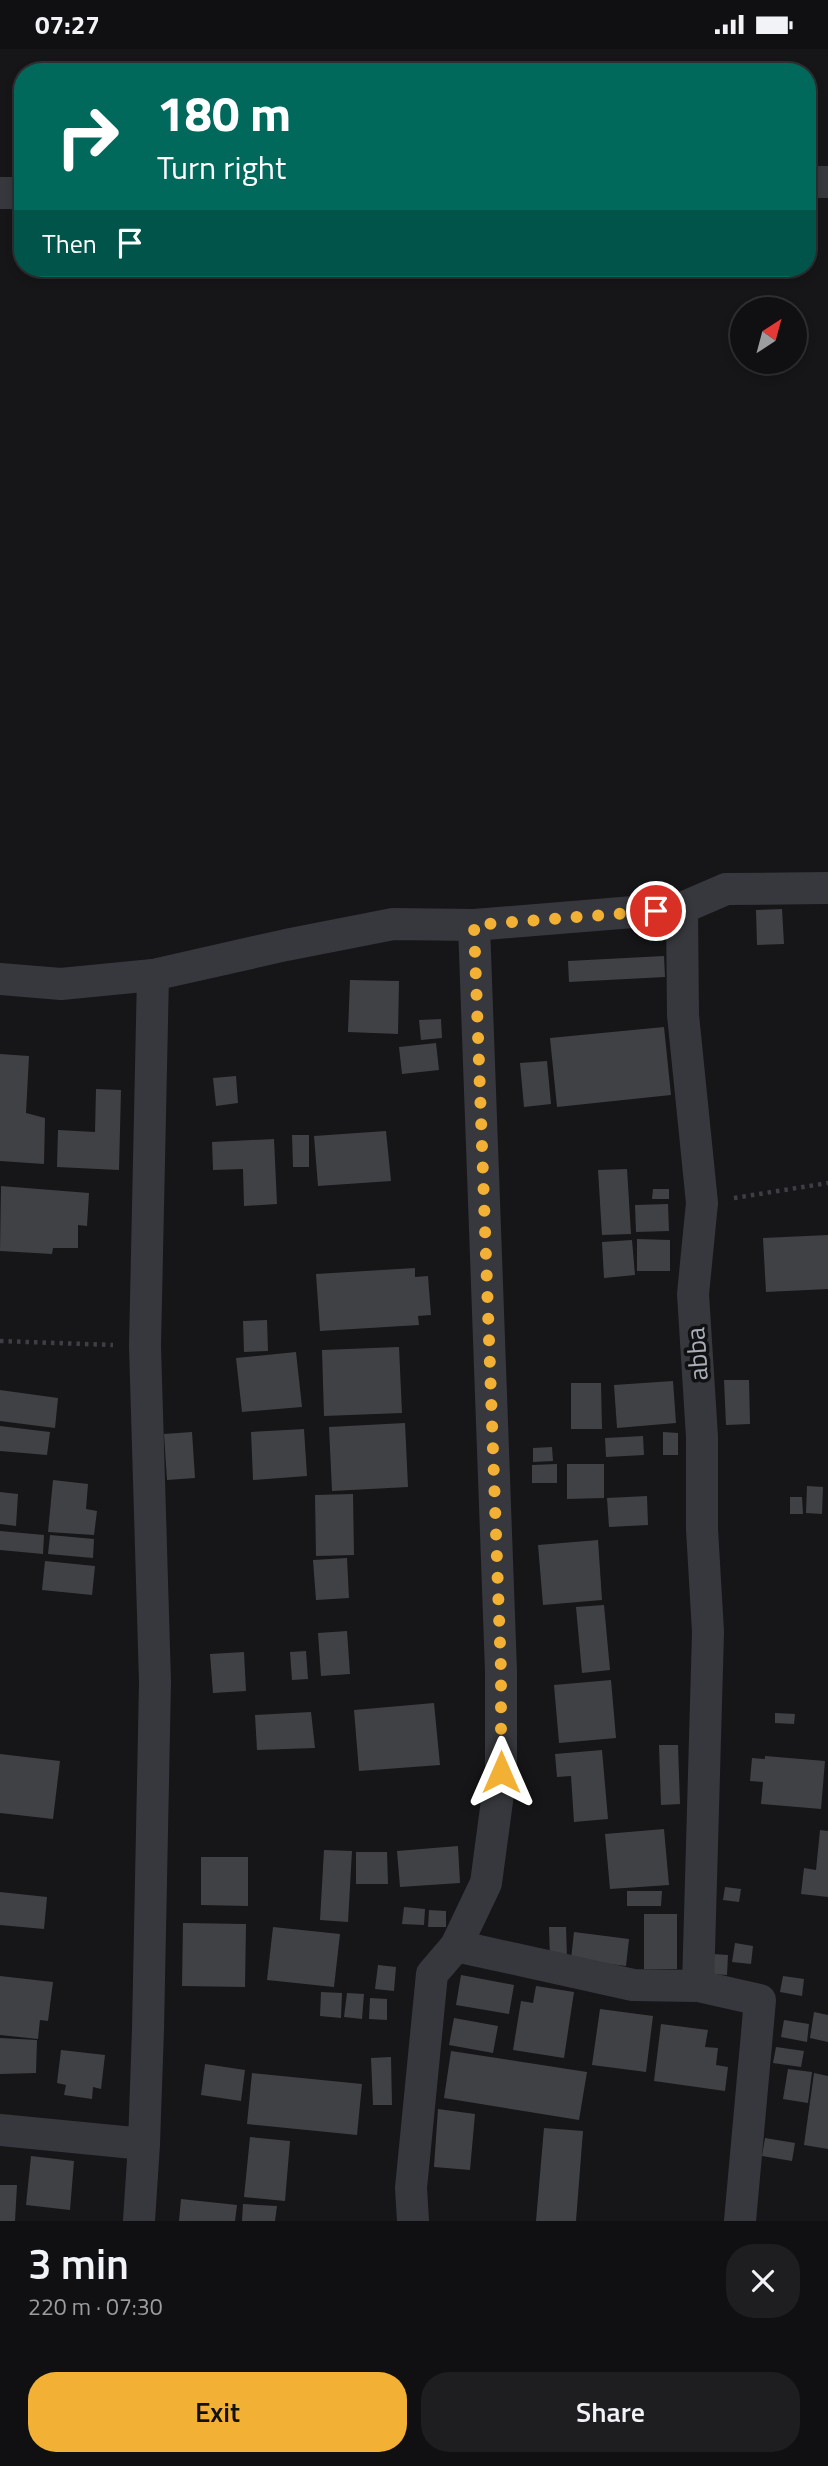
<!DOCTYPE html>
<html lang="en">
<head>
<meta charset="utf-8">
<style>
  body { margin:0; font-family:"Titillium Web",sans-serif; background:#1e1e20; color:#f1f3f6; height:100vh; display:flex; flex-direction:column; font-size:26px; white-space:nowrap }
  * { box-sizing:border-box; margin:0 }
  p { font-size:23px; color:#9c9d9f }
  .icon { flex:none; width:38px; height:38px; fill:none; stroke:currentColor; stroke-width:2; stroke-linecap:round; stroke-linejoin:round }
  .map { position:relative; height:2172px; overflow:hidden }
  .panel { display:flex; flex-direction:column; background:#101012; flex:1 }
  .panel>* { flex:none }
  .guide { position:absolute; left:14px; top:14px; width:802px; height:214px; border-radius:28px; box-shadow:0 4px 10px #0003,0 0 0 2px #303032; background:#00695c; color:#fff; overflow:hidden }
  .needle { width:46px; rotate:36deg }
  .fabs { position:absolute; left:730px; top:248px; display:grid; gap:14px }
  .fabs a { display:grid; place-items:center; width:77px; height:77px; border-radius:50%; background:#101012; box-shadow:0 4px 10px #0003,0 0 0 2px #303032; font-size:35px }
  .pin { position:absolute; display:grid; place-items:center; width:60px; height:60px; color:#fff; margin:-30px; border:4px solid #fff; border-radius:50%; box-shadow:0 2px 7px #0007 }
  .me { position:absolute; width:77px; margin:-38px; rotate:0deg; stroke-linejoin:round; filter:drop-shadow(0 0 5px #0008) }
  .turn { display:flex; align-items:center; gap:24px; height:147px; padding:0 28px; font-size:32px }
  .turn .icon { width:91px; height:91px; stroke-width:2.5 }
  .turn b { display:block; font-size:49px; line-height:60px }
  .then { display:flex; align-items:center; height:66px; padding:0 28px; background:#0003; gap:14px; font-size:26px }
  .round { display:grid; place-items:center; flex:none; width:74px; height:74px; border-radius:28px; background:#1e1e20 }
  .head { display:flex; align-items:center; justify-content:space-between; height:119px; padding:0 28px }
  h1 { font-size:42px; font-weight:600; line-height:52px }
  .cta { display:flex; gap:14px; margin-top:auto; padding:14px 28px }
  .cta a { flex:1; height:80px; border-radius:28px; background:#f2b134; color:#111; font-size:28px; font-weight:600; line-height:80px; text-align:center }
  .cta a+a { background:#1e1e20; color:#f1f3f6 }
  .status { display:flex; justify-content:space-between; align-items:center; height:49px; padding:0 35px; background:#101012; direction:ltr }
  .status svg { height:19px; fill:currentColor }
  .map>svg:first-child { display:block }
  .building { fill:#404145 }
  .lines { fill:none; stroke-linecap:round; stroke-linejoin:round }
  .path { stroke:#3d3f44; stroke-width:4.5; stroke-dasharray:3.5 5; stroke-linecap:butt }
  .minor { stroke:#37383d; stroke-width:32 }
  .route { stroke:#f2b134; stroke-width:12; stroke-dasharray:0 21.6 }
  .labels { text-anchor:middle; stroke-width:7; stroke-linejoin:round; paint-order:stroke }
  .street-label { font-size:26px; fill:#a8adb8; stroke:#111113 }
</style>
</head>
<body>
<div class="status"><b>07:27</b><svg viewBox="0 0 49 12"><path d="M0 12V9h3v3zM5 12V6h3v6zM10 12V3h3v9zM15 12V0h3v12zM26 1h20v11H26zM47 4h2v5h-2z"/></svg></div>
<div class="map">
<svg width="828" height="2172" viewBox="0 0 828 2172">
  <rect width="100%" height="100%" fill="#161618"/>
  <g class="building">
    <polygon points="782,860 784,895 757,896 756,861"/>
    <polygon points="664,907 665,928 569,933 568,912"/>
    <polygon points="350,931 399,932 398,985 348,983"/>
    <polygon points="441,970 442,989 421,991 419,971"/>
    <polygon points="664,978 671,1046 557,1058 550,989"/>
    <polygon points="436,994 439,1021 402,1025 399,998"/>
    <polygon points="0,1005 29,1007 26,1064 45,1069 44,1115 0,1112"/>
    <polygon points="547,1012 551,1055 524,1058 520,1014"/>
    <polygon points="236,1027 238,1054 216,1057 213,1029"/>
    <polygon points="96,1040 121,1041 119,1121 57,1118 58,1081 95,1083"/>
    <polygon points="386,1082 391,1132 318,1137 314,1087"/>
    <polygon points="292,1086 309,1086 309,1118 293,1118"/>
    <polygon points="274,1090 277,1155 244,1157 243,1120 213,1121 212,1093"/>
    <polygon points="627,1120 631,1185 602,1186 598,1121"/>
    <polygon points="1,1137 89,1144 87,1177 78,1176 78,1199 53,1199 52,1205 0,1202"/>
    <polygon points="653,1140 669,1140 669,1150 652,1150"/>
    <polygon points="668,1155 669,1182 636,1183 635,1156"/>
    <polygon points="828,1186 828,1240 766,1243 763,1189"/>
    <polygon points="637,1190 670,1191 670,1222 637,1222"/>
    <polygon points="632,1191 635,1226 604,1229 602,1193"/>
    <polygon points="415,1219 415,1228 428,1227 431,1266 418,1267 419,1276 320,1282 316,1225"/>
    <polygon points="267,1271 268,1302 244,1303 243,1272"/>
    <polygon points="399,1298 402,1364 324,1367 322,1301"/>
    <polygon points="296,1303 302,1358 242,1363 236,1309"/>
    <polygon points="724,1331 749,1331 750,1375 726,1376"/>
    <polygon points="673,1332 676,1374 617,1379 614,1336"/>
    <polygon points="571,1334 601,1334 602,1380 571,1380"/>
    <polygon points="0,1341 58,1349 55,1379 0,1372"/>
    <polygon points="405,1374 408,1438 332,1442 329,1378"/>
    <polygon points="0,1377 50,1383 47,1406 0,1402"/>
    <polygon points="304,1380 307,1427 253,1431 251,1383"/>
    <polygon points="192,1383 195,1429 167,1431 164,1385"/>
    <polygon points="663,1383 678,1384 678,1406 663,1406"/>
    <polygon points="643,1387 644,1406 606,1408 605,1389"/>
    <polygon points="552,1398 553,1412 533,1413 533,1399"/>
    <polygon points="557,1415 557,1434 532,1434 532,1416"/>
    <polygon points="567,1415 604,1415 604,1449 567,1450"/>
    <polygon points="53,1431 88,1435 86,1460 97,1462 94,1486 48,1483"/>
    <polygon points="807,1437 823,1438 822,1465 806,1464"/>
    <polygon points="0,1443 18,1445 16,1477 0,1475"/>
    <polygon points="353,1445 354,1506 316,1507 315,1446"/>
    <polygon points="647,1447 648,1476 609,1478 607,1449"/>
    <polygon points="790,1448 802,1448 803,1465 790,1465"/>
    <polygon points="0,1482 44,1486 43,1505 0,1501"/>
    <polygon points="50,1486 94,1490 93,1509 48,1505"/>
    <polygon points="598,1491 602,1551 543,1556 538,1496"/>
    <polygon points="347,1509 349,1549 316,1551 313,1511"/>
    <polygon points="45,1512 95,1517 92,1546 42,1541"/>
    <polygon points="604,1556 610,1621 582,1624 576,1558"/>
    <polygon points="347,1582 350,1625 321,1627 318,1584"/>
    <polygon points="306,1602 308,1630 292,1631 290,1603"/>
    <polygon points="244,1603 246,1642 213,1644 210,1605"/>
    <polygon points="611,1631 616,1689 559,1694 554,1636"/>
    <polygon points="434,1654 440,1716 359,1722 354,1661"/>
    <polygon points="311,1663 315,1699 257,1701 255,1666"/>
    <polygon points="775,1664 795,1665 794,1675 775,1674"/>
    <polygon points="659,1696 678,1696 680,1755 661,1756"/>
    <polygon points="602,1701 608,1770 574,1773 571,1727 557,1728 555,1705"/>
    <polygon points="0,1705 60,1712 53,1770 0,1764"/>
    <polygon points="765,1707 825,1712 821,1760 761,1755 763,1733 750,1732 752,1709 765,1710"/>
    <polygon points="664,1780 669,1836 610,1840 605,1785"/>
    <polygon points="820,1781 828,1782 828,1848 801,1845 804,1819 816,1821"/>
    <polygon points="458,1797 460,1834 400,1838 397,1802"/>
    <polygon points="324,1801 352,1802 348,1873 320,1871"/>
    <polygon points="356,1803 387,1803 388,1835 356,1835"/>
    <polygon points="201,1808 248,1808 248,1857 201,1856"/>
    <polygon points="725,1838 741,1840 739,1853 723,1851"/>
    <polygon points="627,1842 662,1842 661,1857 627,1857"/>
    <polygon points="0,1843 47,1848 44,1880 0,1876"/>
    <polygon points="404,1858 425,1860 424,1876 402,1875"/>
    <polygon points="429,1861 446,1862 446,1878 428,1878"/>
    <rect x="644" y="1865" width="33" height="55"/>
    <polygon points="183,1874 246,1875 245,1938 182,1937"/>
    <polygon points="273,1878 340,1885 334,1938 267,1931"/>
    <polygon points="549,1878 566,1878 567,1910 550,1911"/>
    <polygon points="574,1883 629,1890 626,1917 571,1910"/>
    <polygon points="735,1894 753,1897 751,1915 732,1913"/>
    <polygon points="713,1905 728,1906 727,1926 711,1925"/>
    <polygon points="378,1916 396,1918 394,1942 375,1940"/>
    <polygon points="461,1926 514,1936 509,1965 456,1956"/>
    <polygon points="0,1927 53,1933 48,1972 40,1971 38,1990 0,1986"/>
    <polygon points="783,1927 804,1930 802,1947 780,1943"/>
    <polygon points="536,1937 574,1943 564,2009 513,2001 521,1952 533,1954"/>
    <polygon points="321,1943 342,1944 341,1969 320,1967"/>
    <polygon points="347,1944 364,1945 362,1970 344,1968"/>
    <polygon points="370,1949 387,1950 387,1971 369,1970"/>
    <polygon points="600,1960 653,1967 646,2023 592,2016"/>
    <polygon points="814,1963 828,1966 828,1993 810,1989"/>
    <polygon points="454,1969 498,1977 493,2004 449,1996"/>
    <polygon points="784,1971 809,1975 807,1993 781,1988"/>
    <polygon points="661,1975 708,1981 705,1998 718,1999 716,2016 728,2018 725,2042 654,2032"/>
    <polygon points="0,1989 37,1991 36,2024 0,2025"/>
    <polygon points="776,1998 804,2002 801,2018 773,2014"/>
    <polygon points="61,2001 105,2006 101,2040 93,2038 92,2050 64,2046 66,2036 57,2034"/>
    <polygon points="451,2002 587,2023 579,2071 444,2049"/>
    <polygon points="391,2008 392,2056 373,2056 371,2009"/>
    <polygon points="205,2015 245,2021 241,2052 201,2046"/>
    <polygon points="788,2020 812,2023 808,2054 783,2050"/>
    <polygon points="252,2024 362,2035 357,2086 247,2075"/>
    <polygon points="814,2024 828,2027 828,2100 804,2096"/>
    <polygon points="438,2060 475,2065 470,2121 434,2118"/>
    <polygon points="544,2079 583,2082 576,2172 536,2172"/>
    <polygon points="250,2088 290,2092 285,2152 244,2148"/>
    <polygon points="765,2089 795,2094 792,2112 762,2107"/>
    <polygon points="31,2107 74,2112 70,2161 26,2156"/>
    <polygon points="0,2136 17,2136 15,2172 0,2172"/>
    <polygon points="181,2150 237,2156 235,2172 179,2172"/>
    <polygon points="243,2155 277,2157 275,2172 242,2172"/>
  </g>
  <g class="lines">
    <g class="path">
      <polyline points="734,1149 828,1134"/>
      <polyline points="0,1292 113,1296"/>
    </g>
    <g class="minor">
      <polyline points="807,133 828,133"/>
      <polyline points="0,144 23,144"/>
      <polyline points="682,859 683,966 702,1154 693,1245 702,1388 702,1480 708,1583 698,1937"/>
      <polyline points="0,930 61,935 153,926 286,896 393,875 474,876 682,859 726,840 828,839"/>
      <polyline points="456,1897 633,1936 698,1937 760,1951 740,2172"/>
      <polyline points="0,2081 144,2095"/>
      <polyline points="139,2172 144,2095 148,1980 155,1633 145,1297 153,926"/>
      <polyline points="413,2172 411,2139 432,1925 456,1897 486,1834 501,1722 501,1622 474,876"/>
    </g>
  </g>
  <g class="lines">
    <polyline class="route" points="501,1723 501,1622 474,876 656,862"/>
  </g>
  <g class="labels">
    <g class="street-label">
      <text transform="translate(697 1305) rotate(-94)" y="9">abba</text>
    </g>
  </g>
</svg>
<div class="fabs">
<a><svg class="needle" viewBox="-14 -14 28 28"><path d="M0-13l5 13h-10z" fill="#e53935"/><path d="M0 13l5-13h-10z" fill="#9c9d9f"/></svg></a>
</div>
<div class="pin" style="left:656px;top:862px;background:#d93025"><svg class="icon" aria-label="arrive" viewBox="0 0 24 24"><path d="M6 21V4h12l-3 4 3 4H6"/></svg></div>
<svg class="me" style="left:501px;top:1723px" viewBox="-20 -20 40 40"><path d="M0-17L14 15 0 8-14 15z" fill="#f2b134" stroke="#fff" stroke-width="4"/></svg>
<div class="guide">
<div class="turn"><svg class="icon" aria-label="right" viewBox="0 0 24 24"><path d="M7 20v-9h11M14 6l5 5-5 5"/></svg><div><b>180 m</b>Turn right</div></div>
<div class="then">Then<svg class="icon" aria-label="arrive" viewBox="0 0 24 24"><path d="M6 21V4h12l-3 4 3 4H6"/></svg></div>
</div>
</div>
<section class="panel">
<div class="head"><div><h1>3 min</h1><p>220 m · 07:30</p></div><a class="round"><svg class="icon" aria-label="close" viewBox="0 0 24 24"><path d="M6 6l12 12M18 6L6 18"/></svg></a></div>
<div class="cta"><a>Exit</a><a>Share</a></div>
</section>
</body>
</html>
